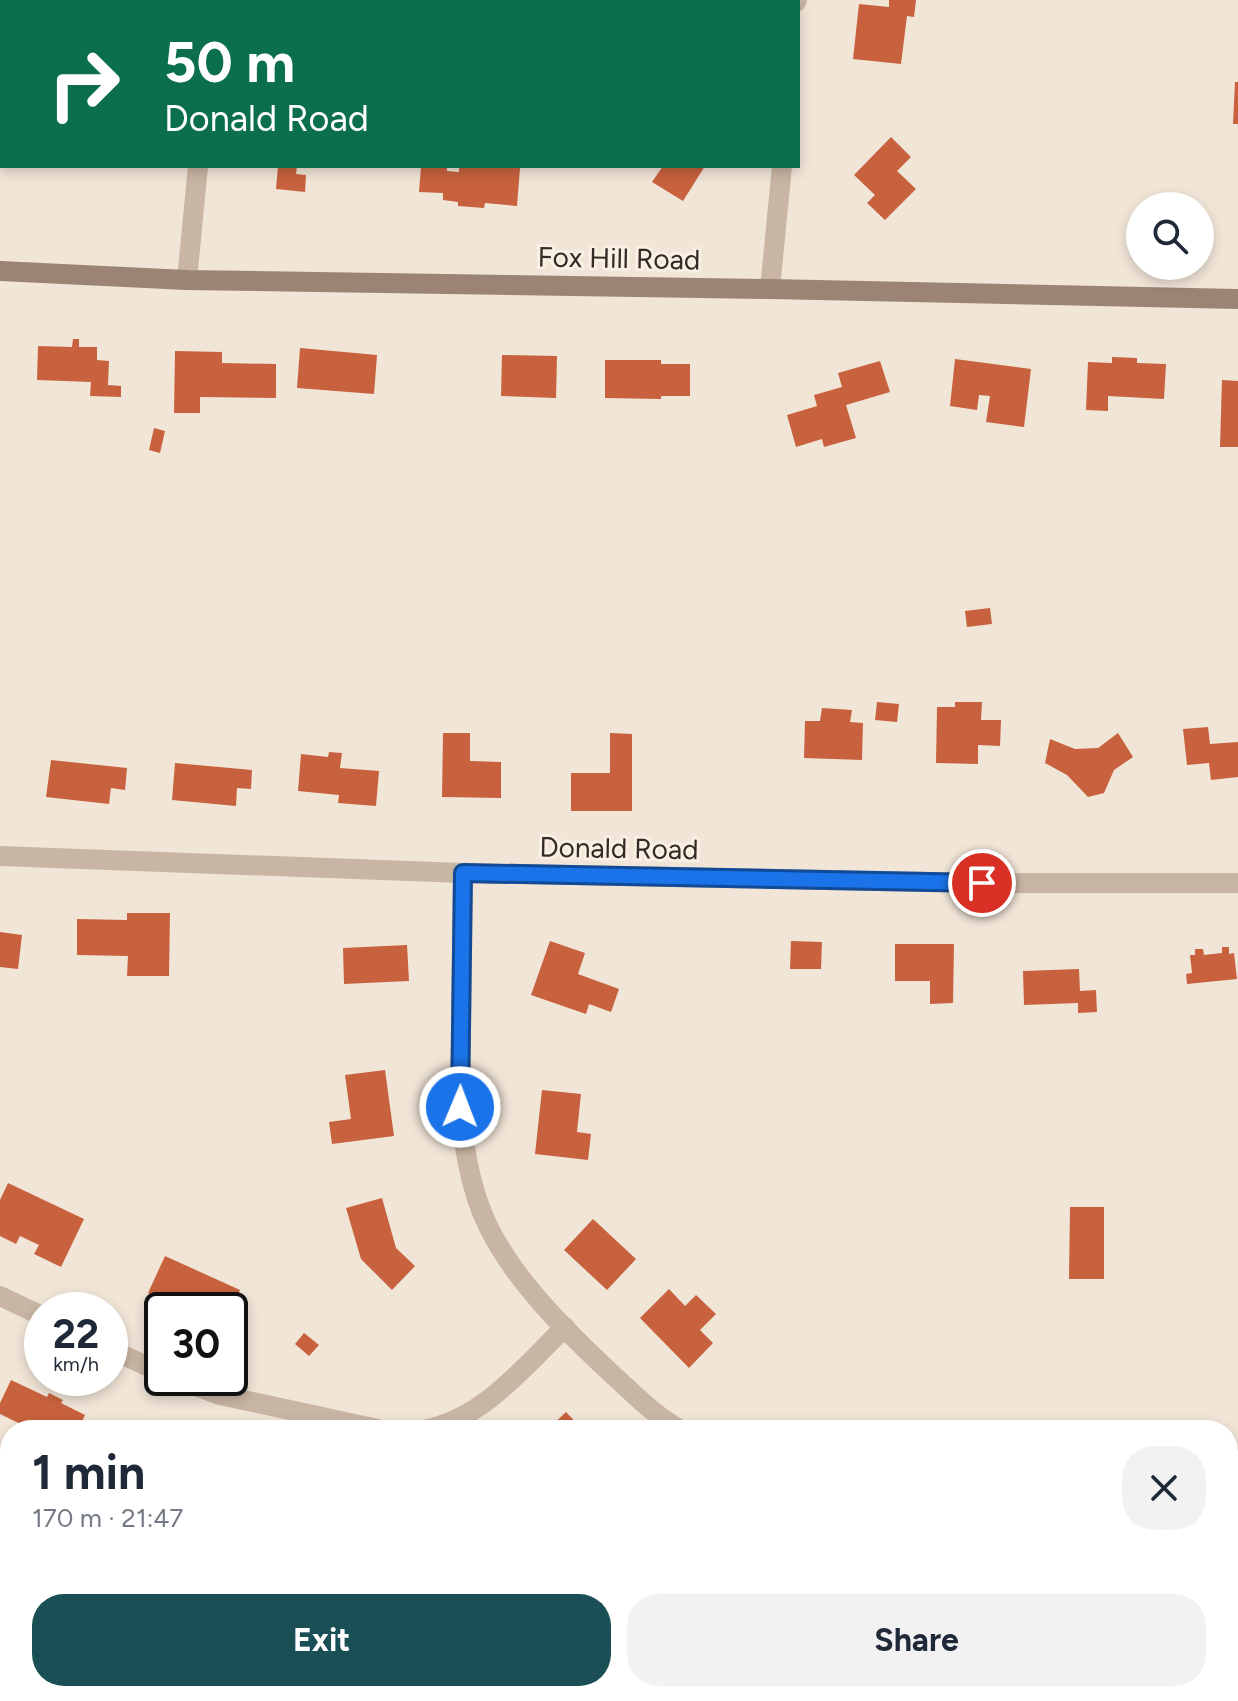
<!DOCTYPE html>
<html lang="en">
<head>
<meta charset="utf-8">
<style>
  body { margin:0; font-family:Figtree,sans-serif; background:#f2f2f3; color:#1f2937; height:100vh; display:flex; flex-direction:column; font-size:30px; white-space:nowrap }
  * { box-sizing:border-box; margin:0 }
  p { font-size:26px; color:#747a83 }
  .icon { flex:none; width:44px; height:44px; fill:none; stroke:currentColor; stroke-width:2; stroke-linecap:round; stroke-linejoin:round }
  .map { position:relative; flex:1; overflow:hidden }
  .panel { position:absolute; left:0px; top:1420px; width:1238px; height:282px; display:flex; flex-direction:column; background:#fff; border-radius:32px 32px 0 0; box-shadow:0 4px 12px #0003 }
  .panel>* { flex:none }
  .guide { position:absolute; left:0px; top:0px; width:800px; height:168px; box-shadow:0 4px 12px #0003; background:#0b6e4f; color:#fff; overflow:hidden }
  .buttons { position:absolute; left:1126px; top:192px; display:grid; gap:16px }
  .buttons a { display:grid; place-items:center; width:88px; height:88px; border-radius:50%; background:#fff; box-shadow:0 4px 12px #0003; font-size:40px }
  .speed { position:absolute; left:24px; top:1292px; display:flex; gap:16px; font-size:40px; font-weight:700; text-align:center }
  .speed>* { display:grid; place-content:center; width:104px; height:104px; border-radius:50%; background:#fff; box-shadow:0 4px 12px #0003; line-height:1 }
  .speed small { font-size:20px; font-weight:400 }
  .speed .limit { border:4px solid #111; border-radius:12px; background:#fff; color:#111 }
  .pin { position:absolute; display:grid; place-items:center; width:68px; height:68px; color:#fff; margin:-34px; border:4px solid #fff; border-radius:50%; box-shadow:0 2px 8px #0007 }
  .me { position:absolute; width:88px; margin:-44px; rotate:1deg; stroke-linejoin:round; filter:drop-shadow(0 0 6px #0008) }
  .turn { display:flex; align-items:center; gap:28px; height:168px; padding:0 32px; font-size:36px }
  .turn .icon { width:104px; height:104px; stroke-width:2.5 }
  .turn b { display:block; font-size:56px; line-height:68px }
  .round { display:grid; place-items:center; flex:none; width:84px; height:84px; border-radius:32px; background:#f2f2f3 }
  .summary { display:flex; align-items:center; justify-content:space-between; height:136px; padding:0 32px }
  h1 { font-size:48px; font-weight:700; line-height:60px }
  .action { display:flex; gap:16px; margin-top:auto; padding:16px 32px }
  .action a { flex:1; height:92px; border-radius:32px; background:#1a5055; color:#fff; font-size:32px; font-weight:700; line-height:92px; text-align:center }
  .action a+a { background:#f2f2f3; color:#1f2937 }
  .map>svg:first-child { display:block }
  .building { fill:#c8623e }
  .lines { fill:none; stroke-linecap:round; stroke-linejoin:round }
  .street { stroke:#c9b5a3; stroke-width:20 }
  .secondary { stroke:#9c8474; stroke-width:20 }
  .route-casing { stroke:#114b97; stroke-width:20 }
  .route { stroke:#1a73e8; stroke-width:14 }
  .labels { text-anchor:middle; stroke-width:6; stroke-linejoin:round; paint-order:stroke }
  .street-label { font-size:28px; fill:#342a25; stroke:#f9efe3 }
</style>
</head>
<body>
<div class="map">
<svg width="1238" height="1701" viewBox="0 0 1238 1701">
  <rect width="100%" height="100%" fill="#f1e5d7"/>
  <g class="building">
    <polygon points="889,0 916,0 914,17 907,16 901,64 853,59 859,4 889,7"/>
    <polygon points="1235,82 1238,82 1238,124 1233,124"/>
    <polygon points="891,137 911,157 897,171 916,189 885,220 867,203 875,195 854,175"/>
    <polygon points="278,166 297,166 296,174 306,175 305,192 276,189"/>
    <polygon points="421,166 447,166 447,171 459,172 459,166 520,168 517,206 485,203 484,208 458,206 458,202 443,200 443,193 419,192"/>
    <polygon points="663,166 705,166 683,201 652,182"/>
    <polygon points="73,339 79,339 79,347 97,347 97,360 109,361 108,385 121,386 121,397 90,396 91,382 37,380 38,346 72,347"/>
    <polygon points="300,348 377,355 374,394 297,388"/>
    <polygon points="175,351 222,352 222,363 276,364 276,398 200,397 200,413 174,413"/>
    <polygon points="502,355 557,356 556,398 501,396"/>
    <polygon points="1112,357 1137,358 1137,363 1166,364 1164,399 1108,396 1108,411 1086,410 1088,362 1112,363"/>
    <polygon points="955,359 1031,369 1024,427 986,422 990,396 979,395 977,410 950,406"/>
    <polygon points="605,360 661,360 661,364 690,364 690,396 661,396 661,399 605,398"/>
    <polygon points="880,361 890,392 846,405 856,438 824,447 822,439 796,447 787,415 817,406 814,395 842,387 838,373"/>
    <polygon points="1222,380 1238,381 1238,447 1220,447"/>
    <polygon points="154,428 165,431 160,453 149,450"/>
    <polygon points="990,608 992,624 967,627 965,611"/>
    <polygon points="877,702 899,704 897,722 875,720"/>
    <polygon points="955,702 982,702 981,720 1001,720 1000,746 978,745 978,764 936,763 937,707 955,707"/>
    <polygon points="822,708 852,710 850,722 863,723 862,760 804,758 805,721 820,721"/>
    <polygon points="1208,727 1210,744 1238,742 1238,777 1211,780 1209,763 1187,765 1183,729"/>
    <polygon points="443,733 470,733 470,761 501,762 501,798 442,797"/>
    <polygon points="610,733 632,734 632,811 571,811 571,773 610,773"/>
    <polygon points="1118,733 1133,757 1114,770 1104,793 1088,797 1067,775 1045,763 1050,739 1075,749 1098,748"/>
    <polygon points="329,752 342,753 340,768 379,771 376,806 338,803 339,795 298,791 301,754 328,757"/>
    <polygon points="51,760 127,768 125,790 111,788 109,804 46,797"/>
    <polygon points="175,763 252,770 251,789 237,788 236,806 172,800"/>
    <polygon points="127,913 170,913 169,976 127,976 128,956 77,955 77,919 127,920"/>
    <polygon points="0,932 22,935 18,969 0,967"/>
    <polygon points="550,941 585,953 578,974 619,989 611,1012 589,1004 586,1014 531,995"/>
    <polygon points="791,941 822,942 821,969 790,969"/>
    <polygon points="895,944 954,944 953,1003 930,1004 930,981 895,981"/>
    <polygon points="407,945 409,981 344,984 343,948"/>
    <polygon points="1222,947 1229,947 1229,954 1234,953 1237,979 1187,984 1186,974 1192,973 1190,955 1195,955 1195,949 1203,949 1204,955 1222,953"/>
    <polygon points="1079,969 1080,991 1096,990 1097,1012 1078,1013 1078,1003 1024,1005 1023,971"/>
    <polygon points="385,1070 394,1136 332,1144 329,1122 351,1119 345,1075"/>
    <polygon points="542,1090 581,1094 577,1132 591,1134 588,1160 535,1154"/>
    <polygon points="8,1183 84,1219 61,1267 34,1254 39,1245 20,1236 16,1244 0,1236 0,1200"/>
    <polygon points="382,1198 396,1248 415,1266 392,1290 361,1259 346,1208"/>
    <polygon points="1070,1207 1104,1207 1104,1279 1069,1279"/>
    <polygon points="593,1219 636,1259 607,1290 564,1250"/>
    <polygon points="165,1256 240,1290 231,1310 186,1310 148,1293"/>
    <polygon points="669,1289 685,1306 696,1295 716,1314 700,1330 713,1343 689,1368 640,1318"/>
    <polygon points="304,1333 319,1345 309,1356 295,1344"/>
    <polygon points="11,1380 47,1397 49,1393 63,1400 61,1403 85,1415 78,1430 33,1430 0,1414 0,1403"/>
    <polygon points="566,1412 583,1430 547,1430"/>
    <polygon points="705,1692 749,1692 746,1701 728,1701"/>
    <polygon points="818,1692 857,1692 855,1698 862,1701 815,1701"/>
  </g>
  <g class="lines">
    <g class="street">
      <polyline points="213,2 213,0"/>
      <polyline points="796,2 797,0"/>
      <polyline points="187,280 198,166"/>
      <polyline points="770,289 782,166"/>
      <polyline points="0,856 463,873 982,883 1238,883"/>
      <path d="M463,873L460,1107C464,1147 470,1189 488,1226C515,1282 569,1334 614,1376C636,1396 655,1416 681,1430"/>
      <polyline points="0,1296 42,1316"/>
      <polyline points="110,1349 162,1373"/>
      <polyline points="174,1378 220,1395 382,1430"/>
      <path d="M424,1430C484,1418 523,1368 565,1327"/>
      <polyline points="1228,1457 1238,1457"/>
    </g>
    <polyline class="secondary" points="0,271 187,280 770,289 1238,299"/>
  </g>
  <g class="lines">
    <g class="route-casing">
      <polyline id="route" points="460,1107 463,873 982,883"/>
    </g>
    <use href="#route" class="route"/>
  </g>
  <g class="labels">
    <g class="street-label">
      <text transform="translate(619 258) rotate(1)" y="10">Fox Hill Road</text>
      <text transform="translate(619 848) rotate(1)" y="10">Donald Road</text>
    </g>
  </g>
</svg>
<div class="buttons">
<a><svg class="icon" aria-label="search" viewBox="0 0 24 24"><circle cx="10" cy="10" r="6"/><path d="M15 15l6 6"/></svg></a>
</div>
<div class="speed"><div>22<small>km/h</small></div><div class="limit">30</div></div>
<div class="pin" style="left:982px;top:883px;background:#d93025"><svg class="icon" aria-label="arrive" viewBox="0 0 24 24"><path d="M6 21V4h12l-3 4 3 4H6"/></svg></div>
<svg class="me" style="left:460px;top:1107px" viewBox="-20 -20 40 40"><circle r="17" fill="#1a73e8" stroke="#fff" stroke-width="3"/><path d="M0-11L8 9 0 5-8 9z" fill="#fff"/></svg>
<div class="guide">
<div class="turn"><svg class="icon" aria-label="right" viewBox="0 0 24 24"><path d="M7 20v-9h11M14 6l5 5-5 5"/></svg><div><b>50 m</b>Donald Road</div></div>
</div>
<section class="panel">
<div class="summary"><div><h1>1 min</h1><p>170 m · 21:47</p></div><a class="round"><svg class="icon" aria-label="close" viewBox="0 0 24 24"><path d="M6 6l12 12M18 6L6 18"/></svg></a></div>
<div class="action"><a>Exit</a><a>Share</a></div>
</section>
</div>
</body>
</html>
